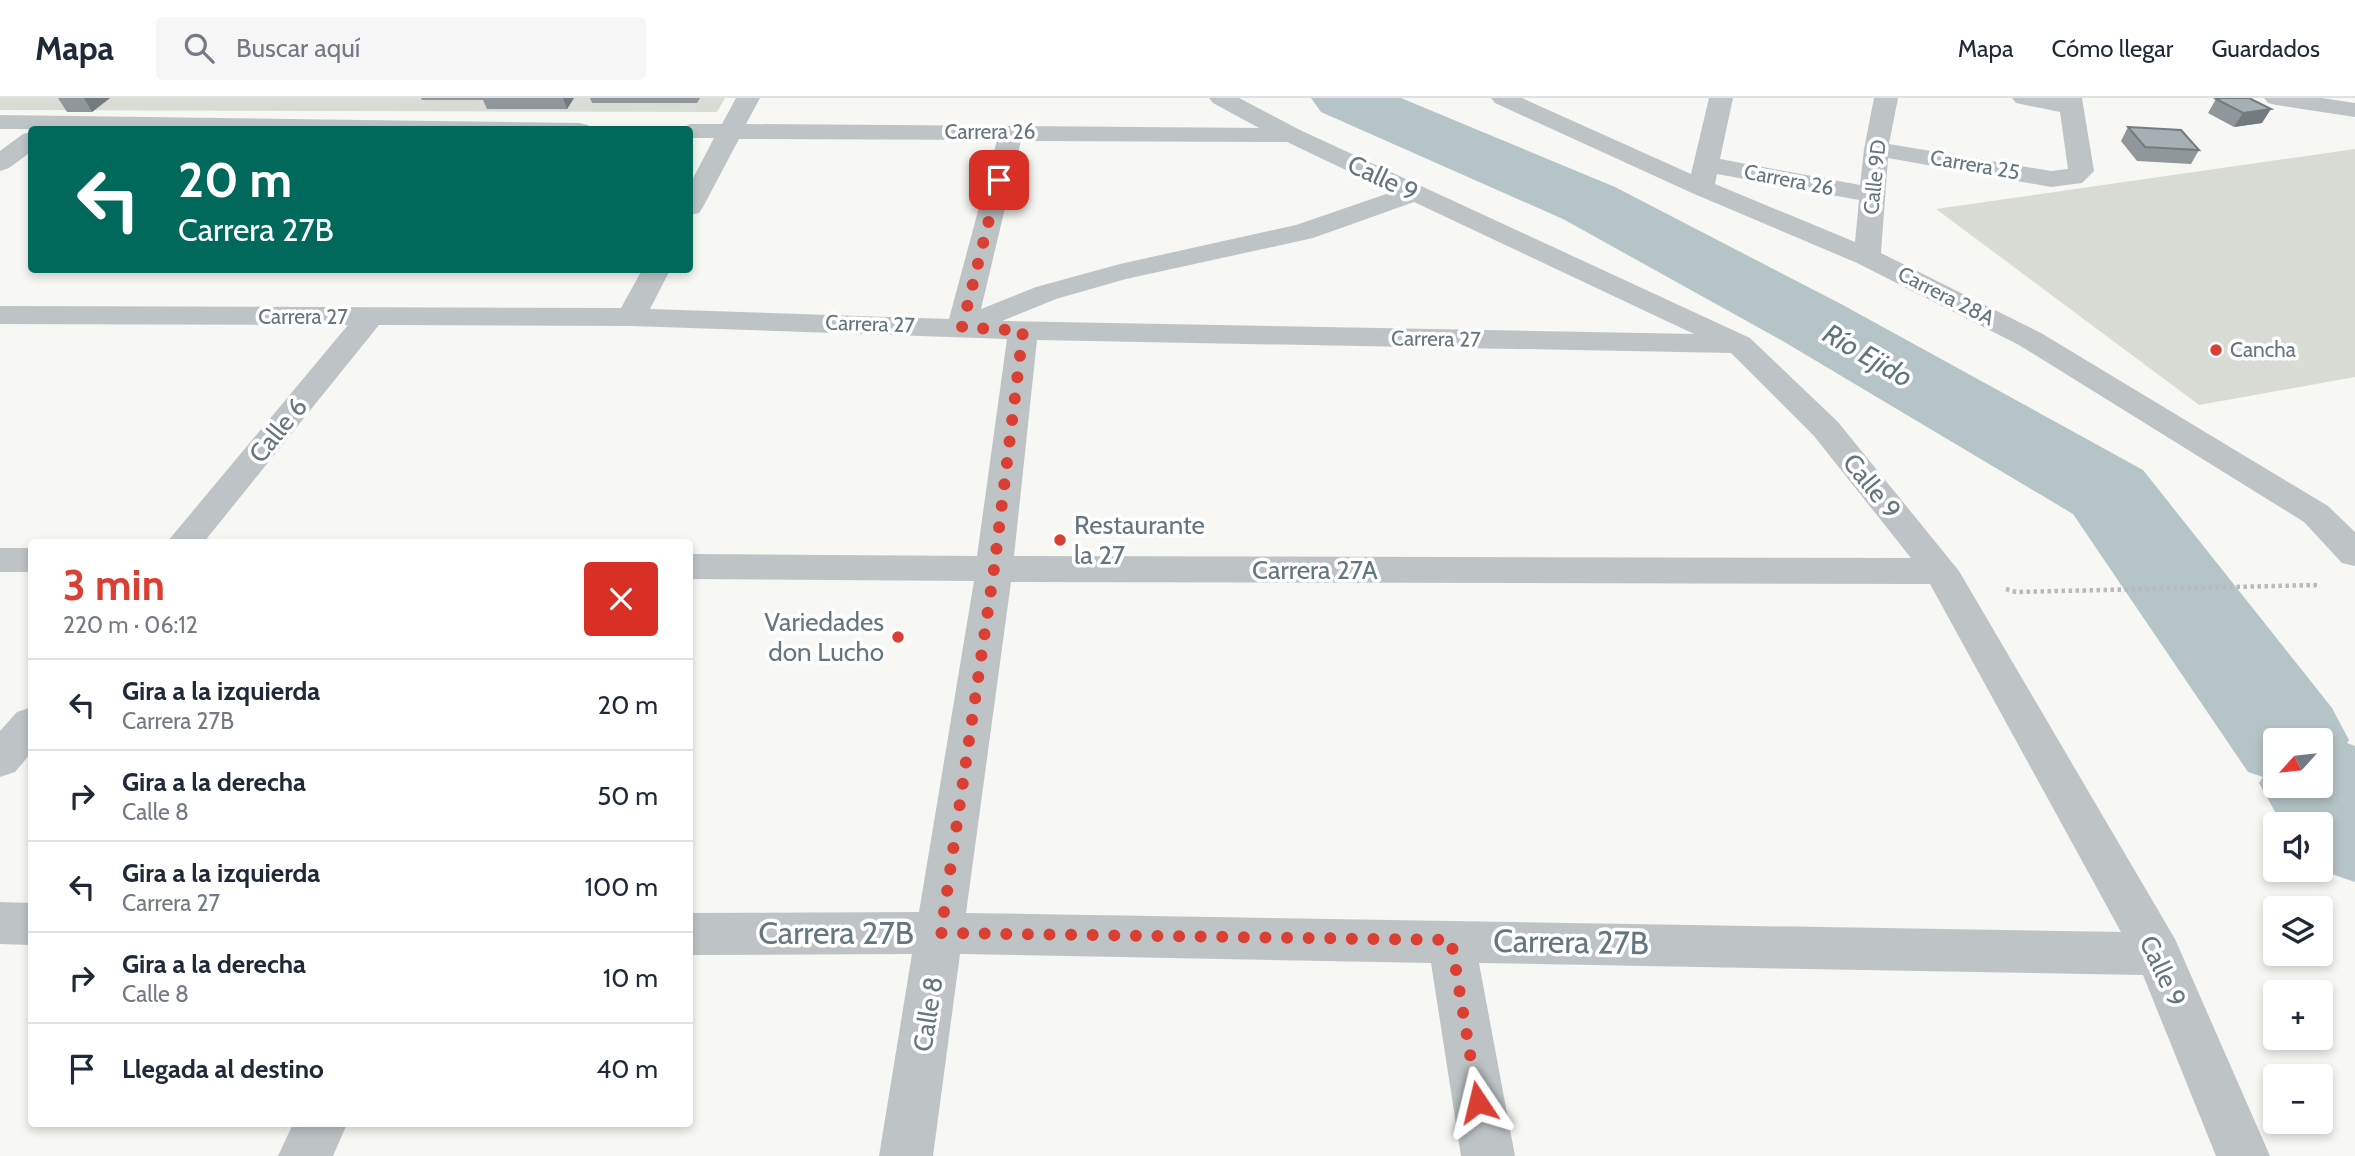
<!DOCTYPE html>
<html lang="es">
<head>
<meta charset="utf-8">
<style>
  body { margin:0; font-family:Cabin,sans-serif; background:#f6f6f7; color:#1f2937; height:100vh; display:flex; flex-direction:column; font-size:26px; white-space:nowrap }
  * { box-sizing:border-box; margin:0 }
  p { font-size:23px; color:#747a83 }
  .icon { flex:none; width:38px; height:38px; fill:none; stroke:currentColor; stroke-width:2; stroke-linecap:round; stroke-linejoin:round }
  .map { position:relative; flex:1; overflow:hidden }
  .details { position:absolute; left:28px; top:441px; width:665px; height:588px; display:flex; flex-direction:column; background:#fff; border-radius:7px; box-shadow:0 4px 10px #0003 }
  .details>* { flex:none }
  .guide { position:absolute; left:28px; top:28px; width:665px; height:147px; border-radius:7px; box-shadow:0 4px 10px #0003; background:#00695c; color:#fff; overflow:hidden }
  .needle { width:46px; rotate:243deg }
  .buttons { position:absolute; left:2263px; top:630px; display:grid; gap:14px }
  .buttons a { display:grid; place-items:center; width:70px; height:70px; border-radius:7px; background:#fff; box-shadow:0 4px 10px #0003; font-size:35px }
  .pin { position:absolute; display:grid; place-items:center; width:60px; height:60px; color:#fff; margin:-30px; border-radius:14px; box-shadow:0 4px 10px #0006 }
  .me { position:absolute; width:77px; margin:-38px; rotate:350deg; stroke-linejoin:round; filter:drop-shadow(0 0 5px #0008) }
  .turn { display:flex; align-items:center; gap:24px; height:147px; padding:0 35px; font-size:32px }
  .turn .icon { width:91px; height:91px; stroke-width:2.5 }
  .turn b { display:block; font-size:49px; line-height:60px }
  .round { display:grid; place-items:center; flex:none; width:74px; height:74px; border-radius:7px; background:#f6f6f7 }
  .overview { display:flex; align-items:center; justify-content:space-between; height:119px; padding:0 35px }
  h1 { font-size:42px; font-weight:800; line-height:52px; color:#d93f32 }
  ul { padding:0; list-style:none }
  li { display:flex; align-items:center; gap:21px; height:91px; padding:0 35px; border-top:2px solid #e0e1e3 }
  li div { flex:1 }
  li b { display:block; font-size:26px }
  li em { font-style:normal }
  header { display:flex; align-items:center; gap:42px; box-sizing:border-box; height:98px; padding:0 35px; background:#fff; border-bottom:2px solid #e0e1e3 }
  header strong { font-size:33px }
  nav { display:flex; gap:38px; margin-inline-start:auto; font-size:24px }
  .search { width:490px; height:63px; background:#f6f6f7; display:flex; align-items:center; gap:18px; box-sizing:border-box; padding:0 24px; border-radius:7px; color:#747a83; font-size:26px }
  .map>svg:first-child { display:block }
  .green { fill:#d8dcd4 }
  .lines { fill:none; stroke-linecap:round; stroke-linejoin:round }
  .river { fill:#b5c4c6; fill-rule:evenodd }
  .path { stroke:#b7bbbd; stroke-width:4.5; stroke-dasharray:3.5 3.5; stroke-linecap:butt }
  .minor { fill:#bec4c6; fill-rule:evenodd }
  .wall { fill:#8f979b }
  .shaded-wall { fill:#747b7e }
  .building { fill:#a6b0b4; stroke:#747b7e; stroke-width:2 }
  .route { stroke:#d93f32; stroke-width:12; stroke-dasharray:0 21.6 }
  .poi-dot { fill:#d93f32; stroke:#fff; stroke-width:2.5 }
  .labels { text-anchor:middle; stroke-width:7; stroke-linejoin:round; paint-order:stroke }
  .far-street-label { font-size:21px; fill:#64777e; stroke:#fff }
  .far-poi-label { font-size:21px; fill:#64777e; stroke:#fff; text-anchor:start }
  .street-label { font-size:26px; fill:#64777e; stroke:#fff }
  .poi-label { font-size:26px; fill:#64777e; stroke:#fff; text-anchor:start }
  .water-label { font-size:28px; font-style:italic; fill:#5e7678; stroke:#fff }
  .near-street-label { font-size:32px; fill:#64777e; stroke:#fff }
</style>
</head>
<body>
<header>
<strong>Mapa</strong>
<div class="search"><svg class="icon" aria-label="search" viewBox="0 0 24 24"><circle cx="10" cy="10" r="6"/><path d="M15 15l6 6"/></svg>Buscar aquí</div>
<nav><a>Mapa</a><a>Cómo llegar</a><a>Guardados</a></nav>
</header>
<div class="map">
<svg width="2355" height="1058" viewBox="0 0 2355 1058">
  <rect width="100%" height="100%" fill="#f7f7f4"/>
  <g class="green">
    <polygon points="0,0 725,0 717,14 0,12"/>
    <polygon points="2355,51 2355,279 2199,307 1936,111"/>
  </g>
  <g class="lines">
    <path class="river" d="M1311,0H1401L1615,89L1841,206L2143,372L2332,610L2349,642L2347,645L2355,648V784L2320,772V726H2282L2259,685L2263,679L2248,674L2073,416L1781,242L1563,121L1321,14ZM2275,642H2320V688H2275Z"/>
    <polyline class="path" points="2006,491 2016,494 2319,487"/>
    <g class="minor">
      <path d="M736,0H760L746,26L1259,30L1213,5L1209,0H1239L1300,32L1750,240L1838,324L1959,473L2175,841L2270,1058H2216L2143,877L1479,865L1515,1058H1461L1431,865L960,856L933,1058H879L912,856L690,857V815L919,814L974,483L690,481V456L977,458L1007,241L631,228L379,227L204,444H167L348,227L0,226V208L621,210L642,172H670L650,211L949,221L997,42L739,41L703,109L699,115L690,117V86L714,40H690V32H679L690,26H722ZM1021,43L1287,44L1392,94L1296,127L1120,166L1036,189L981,211ZM1414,104L1694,236L1002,223L1056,201L1126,181L1313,140ZM1037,242L1731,255L1814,338L1911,460L1014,458ZM1011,484L1930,486L2121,834L966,815Z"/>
      <path d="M1491,0H1522L1691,76L1709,0H1733L1720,61L1860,87L1864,51L1874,0H1898L1889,46L2051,73L2068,71L2060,14L2016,5L2012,0H2082L2094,73L2082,85L2051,89L1888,60L1881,155L2041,235L2328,408L2355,434V468L2342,465L2304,424L2019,247L1857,165L1692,95L1495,5ZM1717,76L1859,102L1855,144L1715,86Z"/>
      <polygon points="2264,0 2322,0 2355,5 2355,19 2276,7 2268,5"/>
      <polygon points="0,17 579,25 588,27 591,32 0,31"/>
      <polygon points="32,34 32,53 9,70 0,73 0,53 23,36"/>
      <rect x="0" y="450" width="32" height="24"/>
      <polygon points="32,609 32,654 15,674 0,679 0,633 17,614"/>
      <polygon points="0,804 32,805 32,847 0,846"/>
      <polygon points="293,1026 347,1026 333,1058 278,1058"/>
    </g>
  </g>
  <g class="wall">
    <polygon points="58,0 110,0 92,14 67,14"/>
    <polygon points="421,0 574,0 567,11 487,11 483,2 422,2"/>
    <polygon points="590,0 700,0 697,5 592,5"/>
    <polygon points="2216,1 2262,25 2234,29 2208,15"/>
    <polygon points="2128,29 2199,52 2191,66 2137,63 2121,43"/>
  </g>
  <g class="shaded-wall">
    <polygon points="84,0 110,0 92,14"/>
    <polygon points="563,0 574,0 567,11"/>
    <polygon points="2271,11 2262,25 2234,29 2243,15"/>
  </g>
  <g class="building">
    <polygon points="2222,0 2249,0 2271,11 2243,15 2216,1"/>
    <polygon points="2128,29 2181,32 2199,52 2145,49"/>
  </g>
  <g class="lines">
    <polyline class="route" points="999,82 962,229 1023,233 994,471 941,835 1451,842 1478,1004"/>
  </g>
  <g class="poi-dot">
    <circle cx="2216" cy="252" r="7"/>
    <circle cx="1060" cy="442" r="7"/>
    <circle cx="898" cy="539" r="7"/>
  </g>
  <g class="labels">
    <g class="far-street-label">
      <text x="990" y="41">Carrera 26</text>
      <text transform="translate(1975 67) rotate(10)" y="7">Carrera 25</text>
      <text transform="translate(1875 79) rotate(-84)" y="7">Calle 9D</text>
      <text transform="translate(1789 82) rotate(11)" y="7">Carrera 26</text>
      <text transform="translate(1946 198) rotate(27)" y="7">Carrera 28A</text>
      <text x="303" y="226">Carrera 27</text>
      <text transform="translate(870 226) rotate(2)" y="7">Carrera 27</text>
      <text transform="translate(1436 241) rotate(1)" y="7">Carrera 27</text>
    </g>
    <g class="far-poi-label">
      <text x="2230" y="259">Cancha</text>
    </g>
    <g class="street-label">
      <text transform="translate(1383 80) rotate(25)" y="9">Calle 9</text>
      <text transform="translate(278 332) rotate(-51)" y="9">Calle 6</text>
      <text transform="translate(1872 388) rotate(51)" y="9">Calle 9</text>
      <text x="1315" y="481">Carrera 27A</text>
      <text transform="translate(2163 873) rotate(65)" y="9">Calle 9</text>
      <text transform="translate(928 916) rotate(-81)" y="9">Calle 8</text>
    </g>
    <g class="poi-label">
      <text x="1074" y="436">Restaurante<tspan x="1074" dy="30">la 27</tspan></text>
      <text x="884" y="533" text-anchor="end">Variedades<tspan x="884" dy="30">don Lucho</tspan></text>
    </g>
    <g class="water-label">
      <text transform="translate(1868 257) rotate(30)" y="10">Río Ejido</text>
    </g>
    <g class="near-street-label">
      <text x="836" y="846">Carrera 27B</text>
      <text transform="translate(1571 844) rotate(1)" y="11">Carrera 27B</text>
    </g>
  </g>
</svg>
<div class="buttons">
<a><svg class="needle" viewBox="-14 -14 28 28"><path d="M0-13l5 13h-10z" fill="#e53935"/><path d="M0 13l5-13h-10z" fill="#747a83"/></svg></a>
<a><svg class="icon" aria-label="sound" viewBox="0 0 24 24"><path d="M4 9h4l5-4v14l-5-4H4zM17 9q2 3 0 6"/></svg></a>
<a><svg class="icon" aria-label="layers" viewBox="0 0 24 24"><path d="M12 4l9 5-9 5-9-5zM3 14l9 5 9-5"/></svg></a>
<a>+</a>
<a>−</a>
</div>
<div class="pin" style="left:999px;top:82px;background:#d93025"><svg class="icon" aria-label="arrive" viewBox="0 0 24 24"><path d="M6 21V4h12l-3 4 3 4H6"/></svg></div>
<svg class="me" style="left:1478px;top:1004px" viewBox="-20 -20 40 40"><path d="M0-17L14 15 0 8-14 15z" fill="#d93f32" stroke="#fff" stroke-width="4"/></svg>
<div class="guide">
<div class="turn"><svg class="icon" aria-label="left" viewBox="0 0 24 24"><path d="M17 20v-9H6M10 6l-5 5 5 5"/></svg><div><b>20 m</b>Carrera 27B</div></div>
</div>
<section class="details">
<div class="overview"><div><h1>3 min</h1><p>220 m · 06:12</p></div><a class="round" style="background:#d93025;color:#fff"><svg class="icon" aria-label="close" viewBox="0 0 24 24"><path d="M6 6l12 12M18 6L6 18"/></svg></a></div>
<ul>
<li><svg class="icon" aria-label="left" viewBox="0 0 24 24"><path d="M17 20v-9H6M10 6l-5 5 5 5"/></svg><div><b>Gira a la izquierda</b><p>Carrera 27B</p></div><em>20 m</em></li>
<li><svg class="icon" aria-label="right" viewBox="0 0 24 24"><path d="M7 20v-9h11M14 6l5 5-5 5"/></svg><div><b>Gira a la derecha</b><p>Calle 8</p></div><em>50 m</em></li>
<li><svg class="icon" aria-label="left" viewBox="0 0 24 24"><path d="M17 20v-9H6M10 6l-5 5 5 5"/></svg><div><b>Gira a la izquierda</b><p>Carrera 27</p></div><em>100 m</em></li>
<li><svg class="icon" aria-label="right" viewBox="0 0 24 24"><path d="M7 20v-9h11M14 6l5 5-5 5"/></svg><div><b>Gira a la derecha</b><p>Calle 8</p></div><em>10 m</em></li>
<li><svg class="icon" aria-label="arrive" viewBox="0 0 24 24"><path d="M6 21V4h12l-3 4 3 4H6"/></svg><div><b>Llegada al destino</b></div><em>40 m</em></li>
</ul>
</section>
</div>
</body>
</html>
